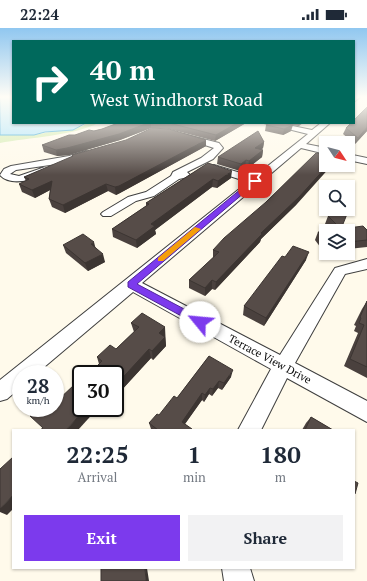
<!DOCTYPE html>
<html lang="en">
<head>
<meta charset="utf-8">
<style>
  body { margin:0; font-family:"PT Serif",serif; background:#f2f2f3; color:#1f2937; height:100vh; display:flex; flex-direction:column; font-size:15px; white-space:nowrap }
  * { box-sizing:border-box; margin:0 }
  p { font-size:13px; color:#747a83 }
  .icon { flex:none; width:22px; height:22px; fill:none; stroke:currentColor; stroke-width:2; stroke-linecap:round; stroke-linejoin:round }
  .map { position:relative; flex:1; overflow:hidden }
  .details { position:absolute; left:12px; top:401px; width:343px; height:140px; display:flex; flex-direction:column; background:#fff; border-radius:0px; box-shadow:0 1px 3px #0004 }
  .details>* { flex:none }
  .hud { position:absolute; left:12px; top:12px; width:343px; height:84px; border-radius:0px; box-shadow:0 1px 3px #0004; background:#00695c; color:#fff; overflow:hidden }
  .needle { width:26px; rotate:126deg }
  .tools { position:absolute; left:319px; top:108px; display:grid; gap:8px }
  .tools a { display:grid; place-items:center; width:36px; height:36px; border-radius:0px; background:#fff; box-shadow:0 1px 3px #0004; font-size:20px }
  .speed { position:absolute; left:12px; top:337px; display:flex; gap:8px; font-size:20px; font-weight:700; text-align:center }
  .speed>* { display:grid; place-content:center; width:52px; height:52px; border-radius:50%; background:#fff; box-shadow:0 1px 3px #0004; line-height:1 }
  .speed small { font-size:10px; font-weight:400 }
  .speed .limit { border:2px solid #111; border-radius:6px; background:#fff; color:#111 }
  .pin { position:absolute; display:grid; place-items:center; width:34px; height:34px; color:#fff; margin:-17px; border-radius:8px; box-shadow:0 2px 6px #0006 }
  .me { position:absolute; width:44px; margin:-22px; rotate:298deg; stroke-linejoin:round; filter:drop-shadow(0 0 3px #0008) }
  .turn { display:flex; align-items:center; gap:14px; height:84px; padding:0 12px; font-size:18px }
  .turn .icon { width:52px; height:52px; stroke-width:2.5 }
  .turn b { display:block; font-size:28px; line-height:34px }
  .eta { display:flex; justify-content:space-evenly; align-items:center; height:68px; text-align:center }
  .eta b { font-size:24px; font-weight:700; line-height:28px }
  .action { display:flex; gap:8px; margin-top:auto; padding:8px 12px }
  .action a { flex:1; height:46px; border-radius:0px; background:#7c3aed; color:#fff; font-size:16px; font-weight:700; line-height:46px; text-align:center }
  .action a+a { background:#f2f2f3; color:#1f2937 }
  .status { display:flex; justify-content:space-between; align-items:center; height:28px; padding:0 20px; background:#fff; direction:ltr }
  .status svg { height:11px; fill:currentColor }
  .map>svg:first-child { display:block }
  .green { fill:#d5ecb2 }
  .water { fill:#ace3fb; stroke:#2da0d7 }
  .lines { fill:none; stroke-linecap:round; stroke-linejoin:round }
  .minor-casing { stroke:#3f3f3f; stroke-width:2 }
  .minor { fill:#fff; fill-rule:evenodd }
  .wall { fill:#4a413e }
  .shaded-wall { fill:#3c3532 }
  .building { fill:#564c48; stroke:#3c3532 }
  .route { fill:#7c3aed; stroke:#51269a }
  .slow { fill:#f59e0b }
  .labels { text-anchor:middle; stroke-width:4; stroke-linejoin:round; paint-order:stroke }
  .street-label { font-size:11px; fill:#0c0c0c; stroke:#fff }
</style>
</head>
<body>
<div class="status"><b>22:24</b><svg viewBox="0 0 49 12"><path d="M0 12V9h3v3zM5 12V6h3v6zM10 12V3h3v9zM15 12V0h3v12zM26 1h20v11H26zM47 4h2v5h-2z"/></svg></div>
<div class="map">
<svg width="367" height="553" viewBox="0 0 367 553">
  <rect width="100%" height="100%" fill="#fffaeb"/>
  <path class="green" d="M86,95H98C77,107 26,110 0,115V107H34L83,98Z"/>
  <polygon class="water" points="0,69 13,69 13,95 86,95 73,102 45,104 34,107 0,107"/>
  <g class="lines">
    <g class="minor-casing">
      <g id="minor">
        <polygon points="354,69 360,69 354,74"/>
        <polygon points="264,95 278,95 312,102 321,95 330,95 306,116 326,120 326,126 301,120 142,255 280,327 335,240 367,231 367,241 345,246 295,335 367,373 367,394 287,350 261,402 238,402 271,341 133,264 36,346 21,346 21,359 7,371 0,373 0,352 248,154 208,141 208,137 214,137 254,149 308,106"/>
        <polygon points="183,106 219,115 223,120 213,131 187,144 190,147 188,149 179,151 154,168 136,173 111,188 103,188 101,186 103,184 128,169 146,164 171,148 173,144 201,130 214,120 183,110"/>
        <path d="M86,123L90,126L89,128L70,134L16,142L10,146L19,148L45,139L50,142C40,152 10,159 0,147L4,141L11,138L69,128Z"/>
        <polygon points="348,126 367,130 367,136 348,132"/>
        <polygon points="222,540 250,540 254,553 224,553"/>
      </g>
    </g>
    <use href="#minor" class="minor"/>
  </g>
  <g class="wall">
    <polygon points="118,95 246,95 215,113 169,101 151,100 120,112 69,127 57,128 44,124 42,117 75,107 102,101"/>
    <polygon points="270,95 303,95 299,98 291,97 291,103 283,107 265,103 266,97"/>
    <polygon points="346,100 367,103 355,116 343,106"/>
    <polygon points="264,114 263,120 261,122 263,122 262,129 248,140 245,139 240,143 217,136 218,129"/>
    <polygon points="206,118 120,165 116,167 108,163 65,185 52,179 49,171 50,162 35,170 22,164 19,156 26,153 24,149 72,129 72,127"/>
    <polygon points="208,135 231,150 217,160 212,159 155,202 156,206 137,220 113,209 112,201 146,178 146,175"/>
    <polygon points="297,176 261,211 260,214 215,262 212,261 205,268 189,260 189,252 213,230 213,222"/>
    <polygon points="328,188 341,201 367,202 367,219 348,221 348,203 331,203 325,196"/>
    <polygon points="318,204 326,204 326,224 324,224 315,212"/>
    <polygon points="63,217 95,219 105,234 88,243 66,225"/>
    <polygon points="285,229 306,232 264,298 243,287 244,278"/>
    <polygon points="367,273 367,350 344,338 358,305 354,303 356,298 354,297 362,281"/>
    <polygon points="131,295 165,299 166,318 153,332 151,330 118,366 115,364 115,346 99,336 97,329 116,321 134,304"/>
    <polygon points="209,328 231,349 222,362 218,360 212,368 209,366 204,374 202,372 185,396 192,402 152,402 151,401 149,395 159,387 177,370"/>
    <polygon points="311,389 333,402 302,402 306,395"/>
  </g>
  <g class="shaded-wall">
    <polygon points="148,95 151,95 151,100 120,112 69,127 57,128 56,122"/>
    <polygon points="237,95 246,95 215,113 216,107"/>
    <polygon points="293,97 291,103 283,107 284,101"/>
    <polygon points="367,99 367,103 355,116 358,110"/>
    <polygon points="206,112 206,118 120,165 116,167 115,159"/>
    <polygon points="264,114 263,120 254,127 255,120"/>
    <polygon points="263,122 262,129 248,140 249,133"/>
    <polygon points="246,132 245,139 240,143 241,136"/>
    <polygon points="328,137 332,137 297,176 261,211 260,214 215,262 216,254 261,205"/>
    <polygon points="232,143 231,150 217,160 218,153"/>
    <polygon points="213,151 212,159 155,202 156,206 137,220 136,212 151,196"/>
    <polygon points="52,153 54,160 35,170 32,162"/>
    <polygon points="106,156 108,163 65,185 63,177"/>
    <polygon points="94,214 96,222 91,216"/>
    <polygon points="309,224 306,232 264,298 266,290"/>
    <polygon points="103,226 105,234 88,243 85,235"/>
    <polygon points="212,252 212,261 205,268 205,260"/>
    <polygon points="165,299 165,308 160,314 159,305"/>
    <polygon points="165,309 166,318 153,332 152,323"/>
    <polygon points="149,321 151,330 118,366 115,358"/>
    <polygon points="233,342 231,349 222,362 224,355"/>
    <polygon points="219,353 218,360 212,368 213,361"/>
    <polygon points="210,360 209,366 204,374 205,367"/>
    <polygon points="202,365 202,372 182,400 182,394"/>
    <polygon points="86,380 98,380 78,402 66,402"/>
    <polygon points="13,467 13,481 7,487 0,484 0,481"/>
    <polygon points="145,540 147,540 149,553 146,553"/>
  </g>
  <g class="building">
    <polygon points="367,79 367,99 358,110 346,100 351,95 354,95 354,92"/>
    <polygon points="118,95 148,95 119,106 67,120 56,122 42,117 69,107 75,107 89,102 94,103 102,101"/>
    <polygon points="169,95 237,95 216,107"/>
    <polygon points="270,95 283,95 293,97 284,101 266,97"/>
    <polygon points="152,100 169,101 206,112 119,158 115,159 106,156 63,177 49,171 52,153 32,162 19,156 29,151 24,149 73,128 72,127 126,112"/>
    <polygon points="258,103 264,114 255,120 263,122 249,133 246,132 241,136 218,129"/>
    <polygon points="316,125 326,127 326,137 328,137 299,169 261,205 262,206 216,254 212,252 205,260 189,252 219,224 213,222 224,210 266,174"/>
    <polygon points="208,135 232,143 218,153 213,151 151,196 155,198 136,212 112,201 149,176 146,175"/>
    <polygon points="348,175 351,176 341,201 363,198 367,202 367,212 348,214 348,203 334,203 342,202 328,188 331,181 348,181"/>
    <polygon points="318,204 326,204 326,214"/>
    <polygon points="83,206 94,214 91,216 103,226 85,235 63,217"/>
    <polygon points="293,218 309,224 266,290 244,278 282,228 285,229"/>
    <polygon points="367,273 367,339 350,331 364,297 359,295 361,290 360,289"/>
    <polygon points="142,285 165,299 159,305 165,309 152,323 149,321 115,358 115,346 89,346 102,333 97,329 110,317 116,321 139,299 131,295"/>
    <polygon points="209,328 233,342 224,355 219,353 213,361 210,360 205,367 202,365 182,394 192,401 191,402 158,402 149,395 157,386 159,387 174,368 177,370"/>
    <polygon points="81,353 81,380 86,380 66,402 40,402 43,400 30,388 39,380 55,380 55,375 75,356 77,357"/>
    <polygon points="311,389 333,402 305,402"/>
    <polygon points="13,429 13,467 0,481 0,441"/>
    <polygon points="354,453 358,455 355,466 354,466"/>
    <polygon points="101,540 145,540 146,553 101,553"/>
  </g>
  <linearGradient id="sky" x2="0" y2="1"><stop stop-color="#90c7f0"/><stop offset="0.47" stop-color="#fffdf6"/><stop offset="1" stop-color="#fffdf6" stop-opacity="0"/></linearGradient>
  <rect width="367" height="147" fill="url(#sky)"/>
  <polygon class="route" points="253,151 258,153 137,256 203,291 203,296 196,296 128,259 128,254"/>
  <polygon class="slow" points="195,199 201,201 163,233 158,233 158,230"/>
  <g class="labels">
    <g class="street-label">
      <text transform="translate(270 331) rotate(28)" y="4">Terrace View Drive</text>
    </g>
  </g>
</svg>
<div class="tools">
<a><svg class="needle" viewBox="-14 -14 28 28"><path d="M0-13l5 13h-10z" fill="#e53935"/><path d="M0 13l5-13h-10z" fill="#747a83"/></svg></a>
<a><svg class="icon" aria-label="search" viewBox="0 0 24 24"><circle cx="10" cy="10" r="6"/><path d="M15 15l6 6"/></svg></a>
<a><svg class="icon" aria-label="layers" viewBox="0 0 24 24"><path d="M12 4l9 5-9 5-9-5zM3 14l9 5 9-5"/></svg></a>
</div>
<div class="speed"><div>28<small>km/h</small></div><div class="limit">30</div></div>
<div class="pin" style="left:255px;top:153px;background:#d93025"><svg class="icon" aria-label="arrive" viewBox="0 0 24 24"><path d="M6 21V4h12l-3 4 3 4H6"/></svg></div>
<svg class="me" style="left:200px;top:294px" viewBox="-20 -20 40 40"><circle r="19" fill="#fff"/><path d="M0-13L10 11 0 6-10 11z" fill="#7c3aed"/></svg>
<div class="hud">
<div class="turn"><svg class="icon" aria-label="right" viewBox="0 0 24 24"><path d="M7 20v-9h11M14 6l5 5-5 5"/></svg><div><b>40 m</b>West Windhorst Road</div></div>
</div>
<section class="details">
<div class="eta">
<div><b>22:25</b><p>Arrival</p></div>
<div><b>1</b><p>min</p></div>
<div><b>180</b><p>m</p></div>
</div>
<div class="action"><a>Exit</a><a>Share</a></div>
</section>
</div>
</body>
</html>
